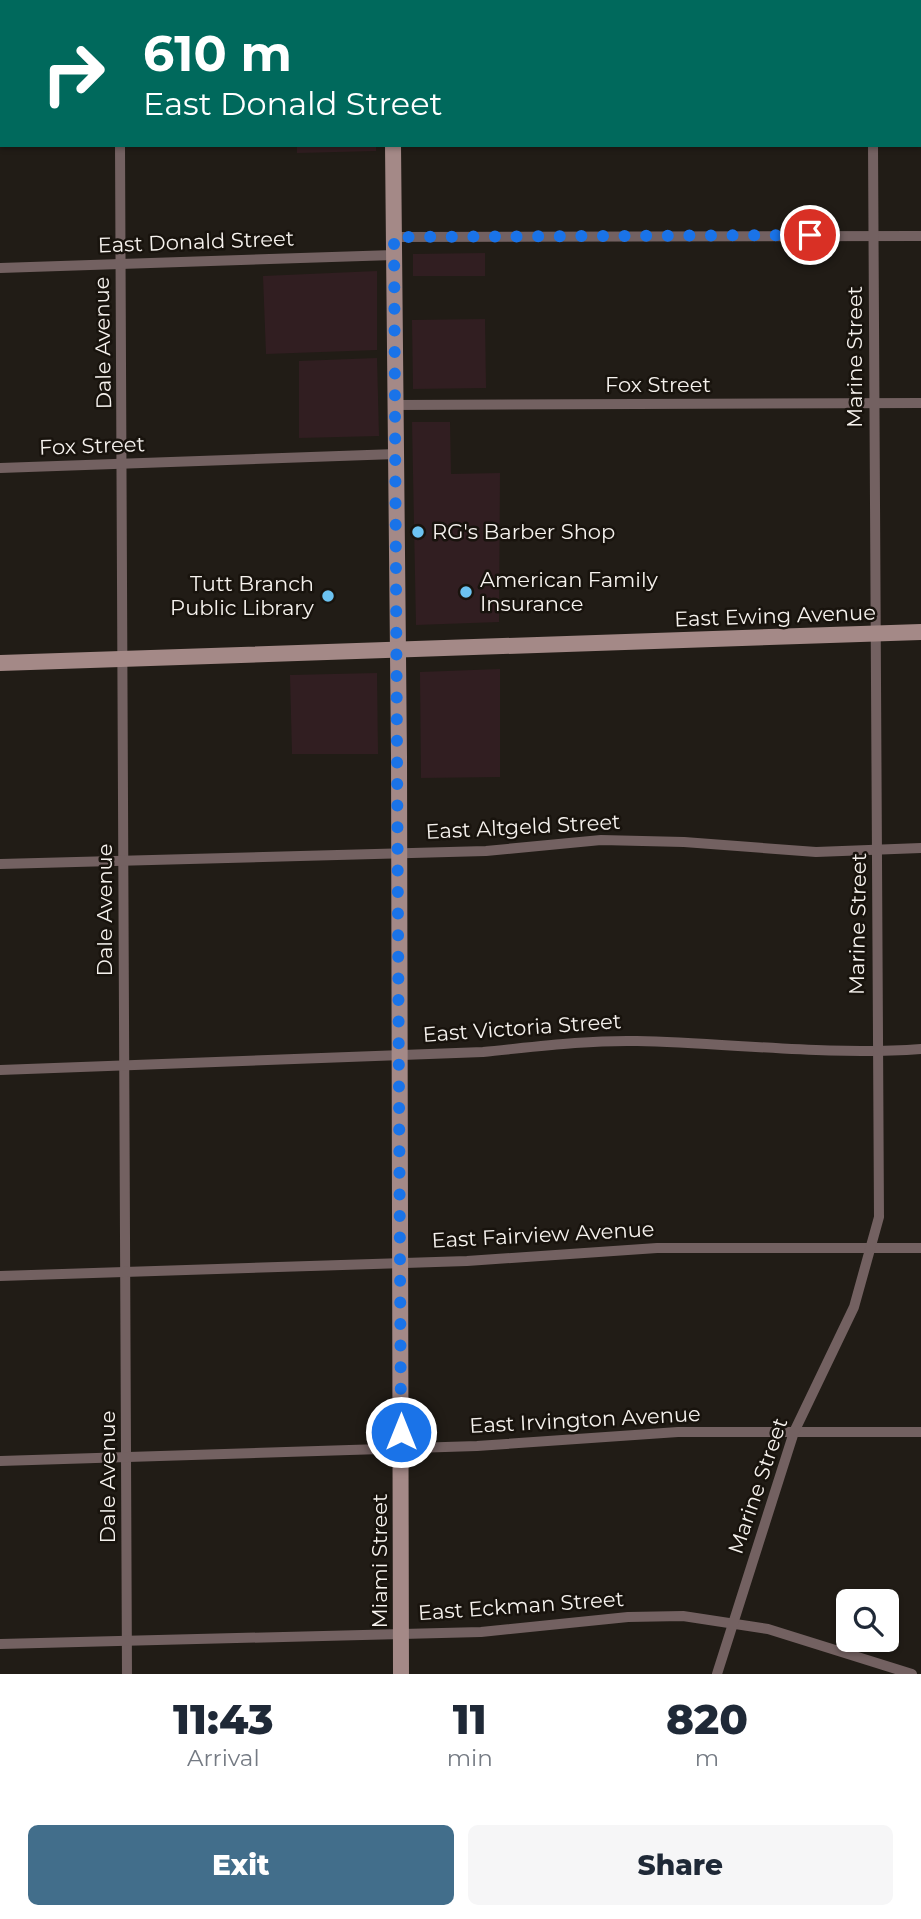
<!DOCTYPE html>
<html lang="en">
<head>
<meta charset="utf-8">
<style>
  body { margin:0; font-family:Montserrat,sans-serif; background:#f6f6f7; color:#1f2937; height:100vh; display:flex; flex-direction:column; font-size:26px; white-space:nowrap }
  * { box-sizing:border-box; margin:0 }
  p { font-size:23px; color:#747a83 }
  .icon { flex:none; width:38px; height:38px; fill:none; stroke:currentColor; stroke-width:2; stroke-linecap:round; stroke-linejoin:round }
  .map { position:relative; height:1674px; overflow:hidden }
  .sheet { display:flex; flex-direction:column; background:#fff; flex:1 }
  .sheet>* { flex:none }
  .top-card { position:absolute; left:0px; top:0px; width:922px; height:147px; box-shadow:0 2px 5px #0004; background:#00695c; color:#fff; overflow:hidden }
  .tools { position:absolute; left:836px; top:1589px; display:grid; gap:14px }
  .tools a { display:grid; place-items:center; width:63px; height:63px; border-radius:10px; background:#fff; box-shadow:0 2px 5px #0004; font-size:35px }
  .pin { position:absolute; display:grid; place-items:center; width:60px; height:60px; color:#fff; margin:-30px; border:4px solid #fff; border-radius:50%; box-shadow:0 2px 7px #0007 }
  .me { position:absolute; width:77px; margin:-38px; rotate:0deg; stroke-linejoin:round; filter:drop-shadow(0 0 5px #0008) }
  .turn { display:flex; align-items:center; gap:24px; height:147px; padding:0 28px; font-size:32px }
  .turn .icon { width:91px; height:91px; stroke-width:2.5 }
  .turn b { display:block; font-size:49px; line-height:60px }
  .eta { display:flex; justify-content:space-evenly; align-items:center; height:119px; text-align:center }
  .eta b { font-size:42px; font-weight:800; line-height:49px }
  .button { display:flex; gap:14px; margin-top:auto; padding:14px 28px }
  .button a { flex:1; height:80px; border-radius:10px; background:#426e8b; color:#fff; font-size:28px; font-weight:800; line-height:80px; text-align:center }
  .button a+a { background:#f6f6f7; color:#1f2937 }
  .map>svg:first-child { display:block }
  .commercial { fill:#311e21 }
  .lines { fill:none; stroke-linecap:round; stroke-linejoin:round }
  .street { stroke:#736161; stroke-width:10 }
  .secondary { stroke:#a48987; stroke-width:16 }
  .route { stroke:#1a73e8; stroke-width:12; stroke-dasharray:0 21.6 }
  .poi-dot { fill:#6cc3f2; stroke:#18130d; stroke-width:2.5 }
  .labels { text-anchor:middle; stroke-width:5; stroke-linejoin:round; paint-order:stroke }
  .street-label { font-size:21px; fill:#f6f2ee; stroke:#18130d }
  .poi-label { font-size:21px; fill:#f6f2ee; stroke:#18130d; text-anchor:start }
</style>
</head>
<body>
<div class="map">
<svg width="921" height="1674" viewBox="0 0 921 1674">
  <rect width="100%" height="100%" fill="#211c16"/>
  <g class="commercial">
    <polygon points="297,145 376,145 376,151 297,153"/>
    <polygon points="485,253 485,276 413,276 413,254"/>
    <polygon points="377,271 377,350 266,354 263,276"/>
    <polygon points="485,319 486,388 413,389 412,320"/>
    <polygon points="377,358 379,436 299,438 299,361"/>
    <polygon points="412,422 450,422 451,474 500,473 499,622 416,625"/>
    <polygon points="500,669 500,777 421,778 420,672"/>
    <polygon points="377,673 378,754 292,754 290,675"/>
  </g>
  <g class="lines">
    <g class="street">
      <polyline points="119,0 119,2"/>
      <polyline points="871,0 871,2"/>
      <polyline points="761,2 761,0"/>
      <polyline points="920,56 921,56"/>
      <polyline points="0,69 2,69"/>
      <polyline points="120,145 127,1674"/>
      <polyline points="394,237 921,236"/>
      <polyline points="0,268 394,255"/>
      <polyline points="395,405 921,403"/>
      <polyline points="0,468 396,454"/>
      <polyline points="0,864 486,851 601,840 684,842 816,852 921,848"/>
      <path d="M0,1070L483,1052C534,1047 585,1040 637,1041C732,1043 826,1056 921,1049"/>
      <polyline points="0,1276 467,1261 657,1248 921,1248"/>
      <polyline points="0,1461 477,1446 678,1432 921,1432"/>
      <polyline points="0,1644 481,1632 628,1617 683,1616 768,1629 912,1674"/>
      <polyline points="717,1674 794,1432 854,1307 879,1217 873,145"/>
    </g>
    <g class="secondary">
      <polyline points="392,0 392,2"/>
      <polyline points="393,145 399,756 401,1674"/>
      <polyline points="0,663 921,632"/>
    </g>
  </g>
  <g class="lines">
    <polyline class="route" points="401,1432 394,237 810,235"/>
  </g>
  <g class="poi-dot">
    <circle cx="418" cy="532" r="7"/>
    <circle cx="466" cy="592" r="7"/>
    <circle cx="328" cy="596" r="7"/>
  </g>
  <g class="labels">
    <g class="street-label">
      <text transform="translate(196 242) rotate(-2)" y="7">East Donald Street</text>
      <text transform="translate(103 343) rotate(-91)" y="7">Dale Avenue</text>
      <text transform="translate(855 357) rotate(-90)" y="7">Marine Street</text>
      <text x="658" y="392">Fox Street</text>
      <text transform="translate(92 446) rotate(-2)" y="7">Fox Street</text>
      <text transform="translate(775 616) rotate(-2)" y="7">East Ewing Avenue</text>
      <text transform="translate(523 827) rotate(-3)" y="7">East Altgeld Street</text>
      <text transform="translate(105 910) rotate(-90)" y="7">Dale Avenue</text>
      <text transform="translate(858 924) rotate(-89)" y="7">Marine Street</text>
      <text transform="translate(522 1028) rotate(-4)" y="7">East Victoria Street</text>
      <text transform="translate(543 1235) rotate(-3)" y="7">East Fairview Avenue</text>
      <text transform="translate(585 1420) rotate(-3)" y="7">East Irvington Avenue</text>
      <text transform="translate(108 1477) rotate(-90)" y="7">Dale Avenue</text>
      <text transform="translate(758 1486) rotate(-71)" y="7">Marine Street</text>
      <text transform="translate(380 1561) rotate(-90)" y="7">Miami Street</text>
      <text transform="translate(521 1606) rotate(-4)" y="7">East Eckman Street</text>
    </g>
    <g class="poi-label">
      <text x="432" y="539">RG's Barber Shop</text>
      <text x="480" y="587">American Family<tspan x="480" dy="24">Insurance</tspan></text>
      <text x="314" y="591" text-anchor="end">Tutt Branch<tspan x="314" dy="24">Public Library</tspan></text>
    </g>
  </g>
</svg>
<div class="tools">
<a><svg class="icon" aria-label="search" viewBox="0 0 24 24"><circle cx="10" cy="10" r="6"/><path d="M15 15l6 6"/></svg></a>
</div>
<div class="pin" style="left:810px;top:235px;background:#d93025"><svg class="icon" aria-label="arrive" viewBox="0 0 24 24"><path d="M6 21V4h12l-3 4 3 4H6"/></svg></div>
<svg class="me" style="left:401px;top:1432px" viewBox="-20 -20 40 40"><circle r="17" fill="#1a73e8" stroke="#fff" stroke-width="3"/><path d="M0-11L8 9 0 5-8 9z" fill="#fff"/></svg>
<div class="top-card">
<div class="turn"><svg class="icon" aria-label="right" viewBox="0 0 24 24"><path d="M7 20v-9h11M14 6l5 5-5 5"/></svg><div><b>610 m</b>East Donald Street</div></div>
</div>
</div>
<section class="sheet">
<div class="eta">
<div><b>11:43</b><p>Arrival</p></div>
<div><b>11</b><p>min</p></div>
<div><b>820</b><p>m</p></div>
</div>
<div class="button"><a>Exit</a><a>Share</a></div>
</section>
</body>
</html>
